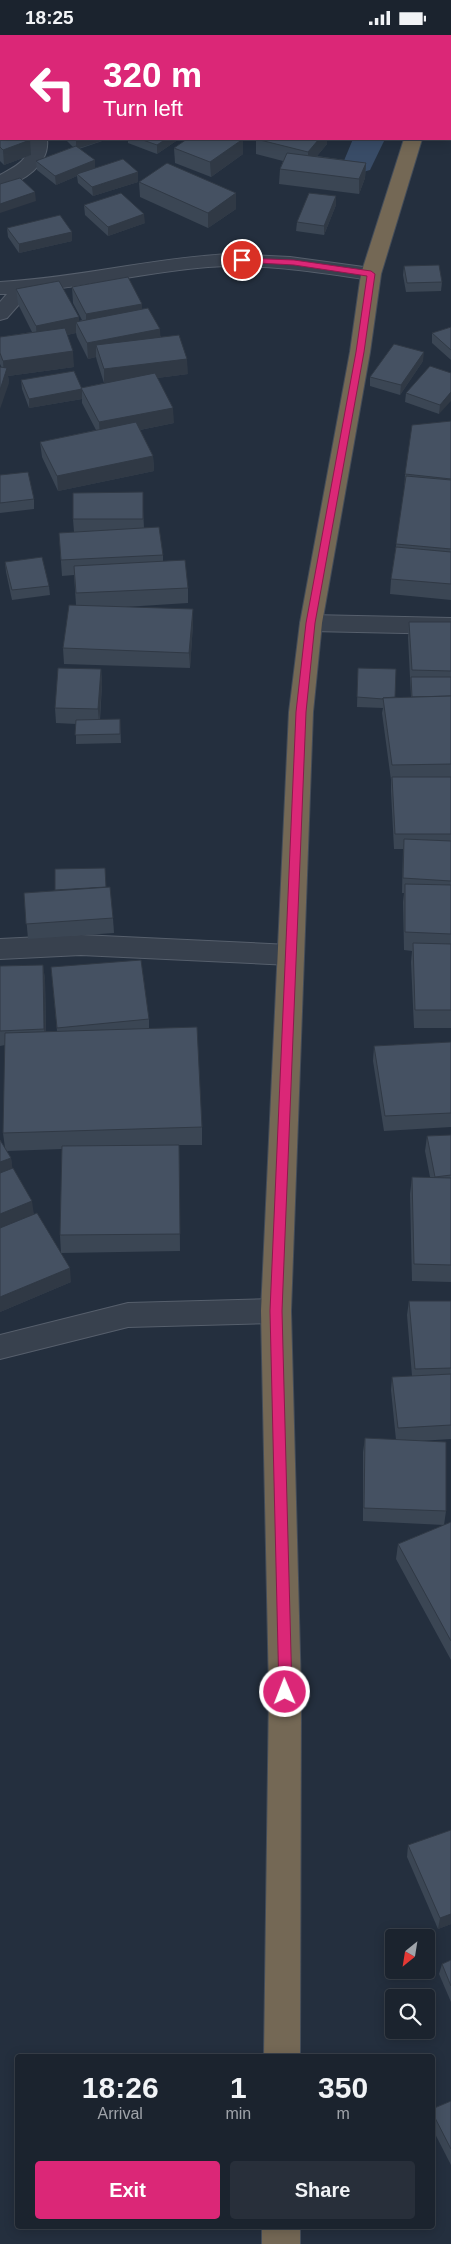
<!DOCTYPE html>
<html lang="en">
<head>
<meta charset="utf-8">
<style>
  body { margin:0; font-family:Helvetica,sans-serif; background:#282f3a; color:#f1f3f6; height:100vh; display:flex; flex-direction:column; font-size:19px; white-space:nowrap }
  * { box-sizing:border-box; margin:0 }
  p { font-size:16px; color:#a0a4aa }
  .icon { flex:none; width:28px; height:28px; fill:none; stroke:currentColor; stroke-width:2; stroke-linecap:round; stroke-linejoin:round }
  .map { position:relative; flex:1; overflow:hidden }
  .drawer { position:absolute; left:15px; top:2019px; width:420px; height:175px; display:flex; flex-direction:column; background:#1b232e; border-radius:5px; box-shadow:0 2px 12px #0003,0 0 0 1px #39404a }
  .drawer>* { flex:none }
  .guide { position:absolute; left:0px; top:0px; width:451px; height:105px; box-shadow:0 2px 12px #0003,0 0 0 1px #39404a; background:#db2777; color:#fff; overflow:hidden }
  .needle { width:32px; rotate:210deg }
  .buttons { position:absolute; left:385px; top:1894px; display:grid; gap:10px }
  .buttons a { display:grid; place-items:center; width:50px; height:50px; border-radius:5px; background:#1b232e; box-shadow:0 2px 12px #0003,0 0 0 1px #39404a; font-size:25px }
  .pin { position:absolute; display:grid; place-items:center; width:42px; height:42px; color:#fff; margin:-21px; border:2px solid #fff; border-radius:50%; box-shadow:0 1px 5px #0007 }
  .me { position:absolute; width:55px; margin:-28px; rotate:359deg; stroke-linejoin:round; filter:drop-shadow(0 0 4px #0008) }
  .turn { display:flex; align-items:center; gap:18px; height:105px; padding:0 20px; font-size:22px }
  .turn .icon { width:65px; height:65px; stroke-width:2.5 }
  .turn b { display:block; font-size:35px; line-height:42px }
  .eta { display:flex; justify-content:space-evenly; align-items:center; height:85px; text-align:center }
  .eta b { font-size:30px; font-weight:700; line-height:35px }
  .button { display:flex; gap:10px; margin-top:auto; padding:10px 20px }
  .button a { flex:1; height:58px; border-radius:5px; background:#db2777; color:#fff; font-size:20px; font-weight:700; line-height:58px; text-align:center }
  .button a+a { background:#282f3a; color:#f1f3f6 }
  .status { display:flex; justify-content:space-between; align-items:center; height:35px; padding:0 25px; background:#1b232e; direction:ltr }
  .status svg { height:14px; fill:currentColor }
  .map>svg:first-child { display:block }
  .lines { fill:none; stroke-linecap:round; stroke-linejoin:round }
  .canal { fill:#394c67; fill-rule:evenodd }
  .street-casing { stroke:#565f6c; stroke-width:2 }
  .highway-casing { stroke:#434c59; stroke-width:2 }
  .street { fill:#38414e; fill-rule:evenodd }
  .highway { fill:#746855; fill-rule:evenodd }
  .wall { fill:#3b4654 }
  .shaded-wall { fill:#303945 }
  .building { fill:#455162; stroke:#303945 }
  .route { fill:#db2777; stroke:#8e194d }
</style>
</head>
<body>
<div class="status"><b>18:25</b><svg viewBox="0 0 49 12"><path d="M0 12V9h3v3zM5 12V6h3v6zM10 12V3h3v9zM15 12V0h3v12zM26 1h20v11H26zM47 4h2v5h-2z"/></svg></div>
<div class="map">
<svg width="451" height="2209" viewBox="0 0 451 2209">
  <rect width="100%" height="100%" fill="#242f3e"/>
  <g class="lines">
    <polygon class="canal" points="353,104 385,104 370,135 359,138 348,135 343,128"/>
    <g class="street-casing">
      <g id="street">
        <path d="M29,104H47C50,130 23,147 0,153V140C18,130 29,126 29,104Z"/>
        <path d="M229,219L290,222L371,233L378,235L381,239L378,243L371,245C317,237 262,228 208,232C148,237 89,251 30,257L7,283L0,285V267L7,259H0V247C77,243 152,223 229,219Z"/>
        <polygon points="311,580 451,583 451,599 311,596 303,593 300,588 303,583"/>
        <polygon points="81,900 290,910 299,913 303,920 299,927 290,930 81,920 0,924 0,904"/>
        <polygon points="276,1264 286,1267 291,1276 286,1285 276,1288 128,1292 0,1324 0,1300 128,1268"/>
      </g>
    </g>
    <g class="highway-casing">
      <g id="highway">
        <polygon points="404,104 422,104 381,239 370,317 322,588 313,677 291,1276 301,1657 300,2021 264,2021 269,1657 261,1276 289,677 300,588 350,317 361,239"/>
        <rect x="262" y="2191" width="38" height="18"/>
      </g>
    </g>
    <use href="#street" class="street"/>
    <use href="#highway" class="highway"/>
  </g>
  <g class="wall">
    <polygon points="82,0 161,0 157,1 82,1"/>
    <polygon points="205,0 230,0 226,1 206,1"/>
    <rect x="292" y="0" width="80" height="1"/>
    <polygon points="1,28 1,43 0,42 0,29"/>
    <polygon points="0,81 31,120 4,130 0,126"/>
    <polygon points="65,104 108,104 79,114 95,133 138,137 138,147 93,161 78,148 77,141 56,150 37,135 36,126 73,112"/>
    <polygon points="128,104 179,104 157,119 128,108"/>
    <polygon points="243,104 243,119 211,142 175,128 174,113"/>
    <polygon points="256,104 327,109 317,121 366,128 365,143 359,159 279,149 280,134 283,126 256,119"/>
    <polygon points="139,147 236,174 208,193 140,162"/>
    <polygon points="84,170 145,188 108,201 85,180"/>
    <polygon points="336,170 324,200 296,196 297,187"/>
    <polygon points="7,193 72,206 19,218 8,202"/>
    <polygon points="404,231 442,247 441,256 406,257 403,240"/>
    <polygon points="72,252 142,269 142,274 161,302 188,339 157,343 174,388 140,395 153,421 154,436 58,456 42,422 40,407 96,395 82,368 82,364 29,373 22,354 21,345 81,353 104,348 97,326 96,322 88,324 77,302 76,298 67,300 74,332 8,341 9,348 0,329 0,302 32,297 18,269 16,254 79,286 82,285 73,268"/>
    <polygon points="451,292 451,325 432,308 432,298"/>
    <polygon points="423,326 400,360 370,351 370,342"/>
    <polygon points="451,338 439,379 405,367 406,358"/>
    <polygon points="451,386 451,565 390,559 391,544 404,458 405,439"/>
    <polygon points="0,440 34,464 34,474 0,478"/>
    <polygon points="143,473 144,493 163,520 163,526 188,553 188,568 125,572 193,589 190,633 64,629 63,613 76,570 74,540 62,541 59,498 74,497 73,484"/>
    <polygon points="5,527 49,551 50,560 12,565 6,537"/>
    <polygon points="409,587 451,587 451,993 414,993 411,927 412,916 404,915 403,867 404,858 402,858 403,814 394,814 391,757 391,745 382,678 383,673 357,672 358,633 395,662 411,662 408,603"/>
    <polygon points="101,634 102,649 100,685 120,684 121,708 76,709 76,689 56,688 55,673"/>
    <polygon points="106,852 113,883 114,898 28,904 24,858"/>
    <polygon points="43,930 45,945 46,997 57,996 51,932 149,984 149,994 202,1092 202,1110 179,1110 180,1216 61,1218 60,1200 62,1114 7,1116 11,1123 12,1133 34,1179 71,1247 0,1277 0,1105 5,1113 3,1098 5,1010 0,1011 0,931"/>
    <polygon points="451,1007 451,1092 384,1096 373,1026 374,1011"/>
    <polygon points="451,1100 451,1247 412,1246 410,1159 412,1142 430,1142 425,1116 427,1101"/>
    <polygon points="409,1266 451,1266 451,1404 419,1406 446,1476 444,1490 363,1486 363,1417 365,1403 396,1405 391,1355 392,1342 412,1341 407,1280"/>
    <polygon points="451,1487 451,1625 396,1524 398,1509"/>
    <polygon points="408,1810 451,1889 438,1894 407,1822"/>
    <polygon points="451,1925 451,1967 439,1939 442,1929"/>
    <polygon points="451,2066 451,2130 432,2093 432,2074"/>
  </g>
  <g class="shaded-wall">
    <polygon points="52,0 80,0 75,1 52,1"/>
    <polygon points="114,0 161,0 157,1 110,1"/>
    <polygon points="212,0 230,0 226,1 212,1"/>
    <polygon points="76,104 108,104 76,114"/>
    <polygon points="166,104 179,104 157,119 157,110"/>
    <polygon points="243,104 243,119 211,142 210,127"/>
    <polygon points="319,104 327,104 327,109 308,132 308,117"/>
    <polygon points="30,105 31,120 4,130 3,115"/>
    <polygon points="95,125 95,134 77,139 77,141 56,150 55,141"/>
    <polygon points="366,128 365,143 359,159 359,144"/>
    <polygon points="138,137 138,147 93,161 92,152"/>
    <polygon points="35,157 36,166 0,178 0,169"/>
    <polygon points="236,158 236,174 208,193 208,178"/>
    <polygon points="336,161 336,170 324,200 324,191"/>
    <polygon points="144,179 145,188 108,201 108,192"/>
    <polygon points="72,197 72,206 19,218 19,209"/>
    <polygon points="142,269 142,284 86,294 86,279"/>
    <polygon points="79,282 79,293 76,287 76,298 37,306 36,291"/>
    <polygon points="160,294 161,310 96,310 96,322 88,324 87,308"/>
    <polygon points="73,316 74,332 8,341 9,348 0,374 0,355 4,342 3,326"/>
    <polygon points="424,317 423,326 400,360 401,350"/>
    <polygon points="187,324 188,339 104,350 104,334"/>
    <polygon points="82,354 82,364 29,373 29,364"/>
    <polygon points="451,357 451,366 439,379 440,370"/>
    <polygon points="173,373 174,388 100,403 99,387"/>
    <polygon points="153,421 154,436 58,456 57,441"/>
    <polygon points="193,574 193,589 190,633 189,618"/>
    <polygon points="101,634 102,649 99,689 98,674"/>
    <polygon points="43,930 45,945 46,1008 44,994"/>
    <polygon points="11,1123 13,1137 0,1143 0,1127"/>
    <polygon points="32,1166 34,1180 0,1194 0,1179"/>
    <polygon points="70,1233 71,1247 0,1277 0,1262"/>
    <polygon points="451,1879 451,1889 438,1894 440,1883"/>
  </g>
  <g class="building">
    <polygon points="93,0 114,0 110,1 95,1"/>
    <polygon points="141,0 152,0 153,1 137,1"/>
    <polygon points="246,0 288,0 287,1 245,1"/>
    <polygon points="304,0 366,0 365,1 312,1"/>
    <polygon points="0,81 1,82 1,104 29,104 30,105 3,115 0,112"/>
    <polygon points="140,104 166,104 157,110"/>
    <polygon points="187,104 243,104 210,127 174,113"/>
    <polygon points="256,104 319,104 308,117"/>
    <polygon points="76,111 95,125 55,141 36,126"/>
    <polygon points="287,118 366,128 359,144 280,134"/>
    <polygon points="123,124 138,137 92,152 77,139"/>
    <polygon points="167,128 236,158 208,178 139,147"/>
    <polygon points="20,143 35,157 0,169 0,149"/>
    <polygon points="121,158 144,179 108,192 84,170"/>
    <polygon points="309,158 336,161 324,191 297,187"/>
    <polygon points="60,180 72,197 19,209 7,193"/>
    <polygon points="439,230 442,247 407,248 404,231"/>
    <polygon points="128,242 142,269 86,279 72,252"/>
    <polygon points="59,246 79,282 36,291 16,254"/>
    <polygon points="148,273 160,294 87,308 76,287"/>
    <polygon points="451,292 451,315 432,298"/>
    <polygon points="65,293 73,316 3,326 0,318 0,302"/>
    <polygon points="179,300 187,324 104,334 96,310"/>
    <polygon points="394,309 424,317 401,350 370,342"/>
    <polygon points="430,331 451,338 451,357 440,370 406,358"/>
    <polygon points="0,332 7,333 0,355"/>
    <polygon points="74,336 82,354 29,364 21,345"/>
    <polygon points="155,338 173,373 99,387 81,353"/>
    <polygon points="451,386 451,444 405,439 412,390"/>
    <polygon points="136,387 153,421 57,441 40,407"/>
    <polygon points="28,437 34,464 0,468 0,440"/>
    <polygon points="406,441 451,445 451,514 396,509"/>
    <polygon points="143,457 143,484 73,484 73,458"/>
    <polygon points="159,492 163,520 61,525 59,498"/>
    <polygon points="396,512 451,517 451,549 391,544"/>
    <polygon points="42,522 49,551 12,555 5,527"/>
    <polygon points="185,525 188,553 76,558 74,531"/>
    <polygon points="69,570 193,574 189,618 63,613"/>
    <polygon points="409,587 451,587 451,636 412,635"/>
    <polygon points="58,633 101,634 98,674 55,673"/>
    <polygon points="358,633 396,634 395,662 383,663 383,664 357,662"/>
    <polygon points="411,642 451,642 451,661 412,662"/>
    <polygon points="451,661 451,729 392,730 383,663"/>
    <polygon points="120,684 120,699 75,700 76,685"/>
    <polygon points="392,742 451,742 451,799 395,799"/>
    <polygon points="404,804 451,806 451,846 403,843"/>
    <polygon points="105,833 106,852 55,855 55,834"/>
    <polygon points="405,849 451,850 451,899 405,897"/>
    <polygon points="110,852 113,883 26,889 24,858"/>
    <polygon points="413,908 451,909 451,975 415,975"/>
    <polygon points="141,925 149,984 57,993 51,932"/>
    <polygon points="43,930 44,994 0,996 0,931"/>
    <polygon points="197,992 202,1092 3,1098 5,998"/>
    <polygon points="451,1007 451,1078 385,1081 374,1011"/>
    <polygon points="451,1100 451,1140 435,1142 427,1101"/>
    <polygon points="0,1105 11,1123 0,1127"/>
    <polygon points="179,1110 180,1199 60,1200 62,1111"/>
    <polygon points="13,1133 32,1166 0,1179 0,1138"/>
    <polygon points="412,1142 451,1143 451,1230 414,1229"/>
    <polygon points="37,1178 70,1233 0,1262 0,1193"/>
    <polygon points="409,1266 451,1266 451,1333 415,1334"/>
    <polygon points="451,1339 451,1390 398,1393 392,1342"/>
    <polygon points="365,1403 446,1407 446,1476 364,1473"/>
    <polygon points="451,1487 451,1606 398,1509"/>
    <polygon points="451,1795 451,1879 440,1883 408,1810"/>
    <polygon points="451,1925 451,1951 442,1929"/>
    <polygon points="451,2066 451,2114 432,2077 432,2074"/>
  </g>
  <polygon class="route" points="242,223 294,225 371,236 375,239 364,317 315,588 306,677 282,1276 292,1657 290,1662 285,1663 281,1662 279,1657 270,1276 296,677 306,588 356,317 367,241 294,230 239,227 238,225"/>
</svg>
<div class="buttons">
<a><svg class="needle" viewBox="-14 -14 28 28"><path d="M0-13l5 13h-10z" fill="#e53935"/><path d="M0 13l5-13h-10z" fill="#a0a4aa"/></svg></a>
<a><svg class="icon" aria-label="search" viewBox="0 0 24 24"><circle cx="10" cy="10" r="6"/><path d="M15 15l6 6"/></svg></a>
</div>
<div class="pin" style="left:242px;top:225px;background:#d93025"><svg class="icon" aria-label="arrive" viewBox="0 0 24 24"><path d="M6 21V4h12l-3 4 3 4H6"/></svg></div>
<svg class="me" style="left:285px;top:1657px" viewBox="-20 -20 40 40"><circle r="17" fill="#db2777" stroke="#fff" stroke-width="3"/><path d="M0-11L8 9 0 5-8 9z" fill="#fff"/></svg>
<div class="guide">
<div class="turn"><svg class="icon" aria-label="left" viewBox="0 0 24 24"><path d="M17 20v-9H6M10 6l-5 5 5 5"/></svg><div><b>320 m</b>Turn left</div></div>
</div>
<section class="drawer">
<div class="eta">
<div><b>18:26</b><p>Arrival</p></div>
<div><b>1</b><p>min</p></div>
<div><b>350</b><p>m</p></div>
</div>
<div class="button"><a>Exit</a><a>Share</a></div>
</section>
</div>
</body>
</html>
